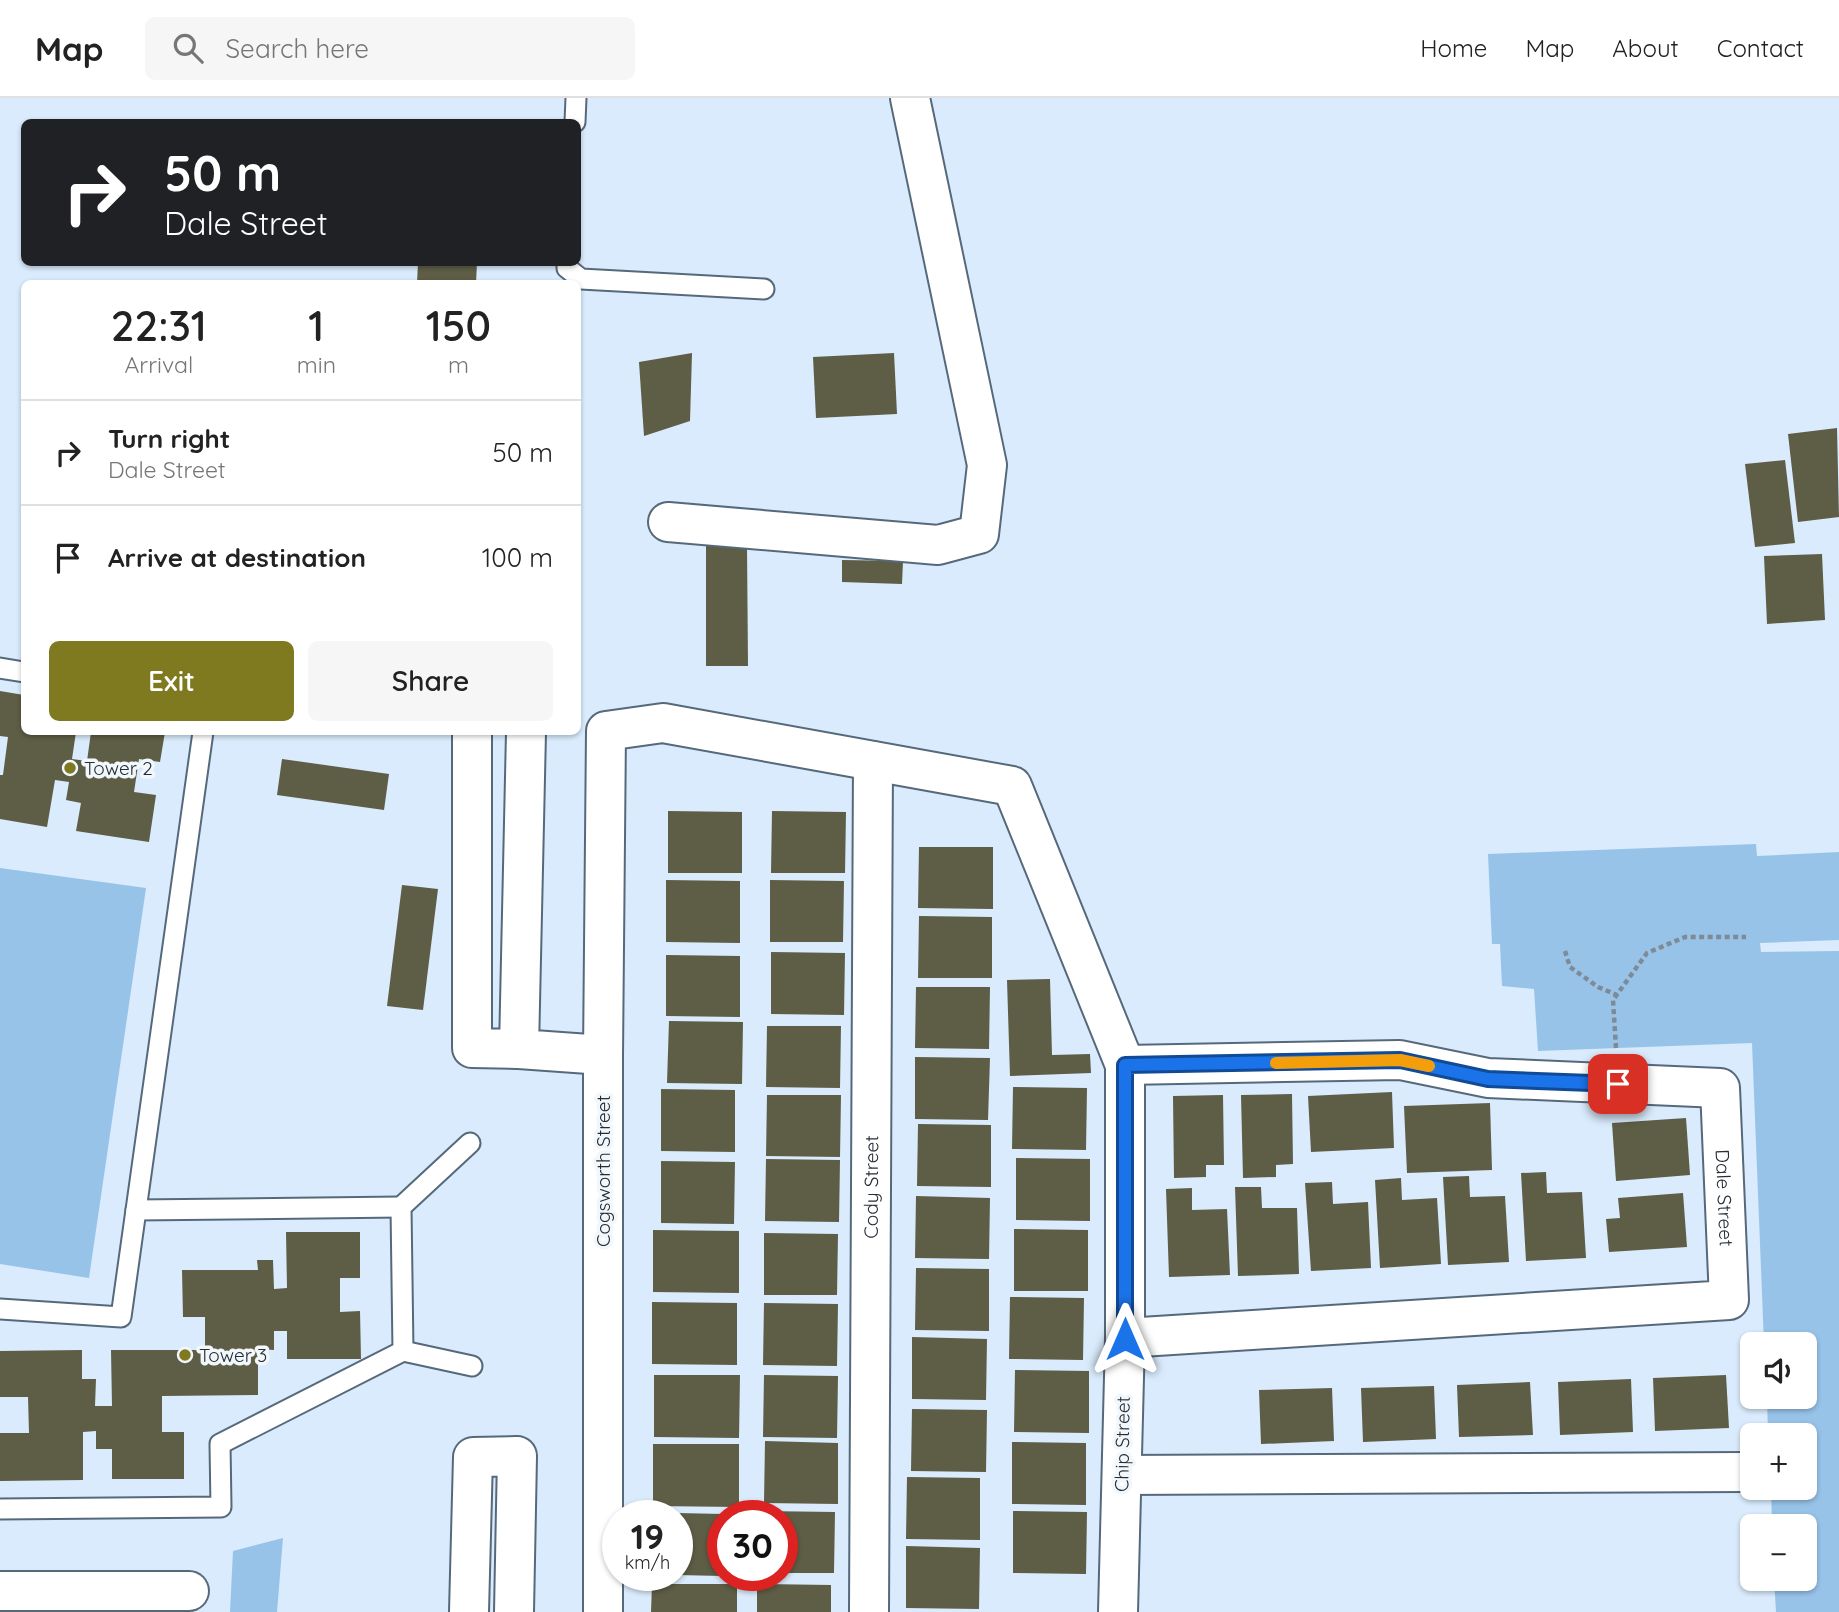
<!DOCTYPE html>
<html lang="en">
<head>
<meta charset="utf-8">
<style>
  body { margin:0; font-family:Quicksand,sans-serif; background:#f6f6f6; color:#222; height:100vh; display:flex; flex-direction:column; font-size:26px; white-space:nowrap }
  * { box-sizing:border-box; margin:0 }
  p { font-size:23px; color:#767676 }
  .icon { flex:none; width:38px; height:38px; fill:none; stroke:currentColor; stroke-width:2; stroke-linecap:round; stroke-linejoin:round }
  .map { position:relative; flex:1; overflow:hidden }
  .sheet { position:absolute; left:21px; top:182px; width:560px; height:455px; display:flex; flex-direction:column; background:#fff; border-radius:10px; box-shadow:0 2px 5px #0004 }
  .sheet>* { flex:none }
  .guide { position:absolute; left:21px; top:21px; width:560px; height:147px; border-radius:10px; box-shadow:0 2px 5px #0004; background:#202124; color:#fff; overflow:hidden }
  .buttons { position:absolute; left:1740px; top:1234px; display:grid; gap:14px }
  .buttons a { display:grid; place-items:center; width:77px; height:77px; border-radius:10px; background:#fff; box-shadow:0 2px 5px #0004; font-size:35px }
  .speed { position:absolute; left:602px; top:1402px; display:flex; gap:14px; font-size:35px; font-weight:700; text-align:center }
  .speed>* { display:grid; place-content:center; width:91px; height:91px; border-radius:50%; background:#fff; box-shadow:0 2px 5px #0004; line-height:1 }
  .speed small { font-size:18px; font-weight:400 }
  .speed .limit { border:10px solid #d22; background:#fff; color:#111 }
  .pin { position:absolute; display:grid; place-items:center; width:60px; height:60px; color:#fff; margin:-30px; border-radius:14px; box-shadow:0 4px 10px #0006 }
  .me { position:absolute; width:77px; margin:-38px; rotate:0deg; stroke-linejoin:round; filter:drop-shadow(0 0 5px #0008) }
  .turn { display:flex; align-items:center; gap:24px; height:147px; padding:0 28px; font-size:32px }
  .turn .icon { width:91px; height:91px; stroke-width:2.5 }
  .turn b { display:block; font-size:49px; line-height:60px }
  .eta { display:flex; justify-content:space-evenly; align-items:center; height:119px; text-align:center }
  .eta b { font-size:42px; font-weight:600; line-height:49px }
  .primary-button { display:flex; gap:14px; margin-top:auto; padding:14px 28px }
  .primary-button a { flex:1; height:80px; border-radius:10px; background:#7f7a20; color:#fff; font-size:28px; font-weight:600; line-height:80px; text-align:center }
  .primary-button a+a { background:#f6f6f6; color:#222 }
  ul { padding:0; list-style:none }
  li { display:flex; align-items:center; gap:21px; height:105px; padding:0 28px; border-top:2px solid #e0e0e0 }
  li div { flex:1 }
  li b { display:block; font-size:26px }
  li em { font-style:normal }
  header { display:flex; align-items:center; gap:42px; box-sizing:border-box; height:98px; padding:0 35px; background:#fff; border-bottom:2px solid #e0e0e0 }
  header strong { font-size:33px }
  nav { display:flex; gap:38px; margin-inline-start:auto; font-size:24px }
  .search { width:490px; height:63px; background:#f6f6f6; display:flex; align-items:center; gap:18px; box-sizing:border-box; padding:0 24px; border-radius:10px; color:#767676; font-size:26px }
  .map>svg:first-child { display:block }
  .green { fill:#97c3e9 }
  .building { fill:#5e5d45 }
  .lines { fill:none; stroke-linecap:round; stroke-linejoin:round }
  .service-casing { stroke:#56697b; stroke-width:23 }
  .minor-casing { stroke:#56697b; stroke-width:42 }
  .tertiary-casing { stroke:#56697b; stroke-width:42 }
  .path { stroke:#7e8b97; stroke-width:4.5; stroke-dasharray:5 3.5; stroke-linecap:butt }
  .service { stroke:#fff; stroke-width:19 }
  .minor { stroke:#fff; stroke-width:38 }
  .tertiary { stroke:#fff; stroke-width:38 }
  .route-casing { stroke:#114b97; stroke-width:18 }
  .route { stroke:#1a73e8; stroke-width:12 }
  .slow { stroke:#f59e0b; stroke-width:12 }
  .poi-dot { fill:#7f7a20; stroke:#f2f7fb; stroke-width:2.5 }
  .labels { text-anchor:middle; stroke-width:7; stroke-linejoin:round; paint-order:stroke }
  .poi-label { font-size:19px; fill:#242d35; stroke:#f2f7fb; text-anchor:start }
  .street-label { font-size:19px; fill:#242d35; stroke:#f2f7fb }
</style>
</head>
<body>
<header>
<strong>Map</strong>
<div class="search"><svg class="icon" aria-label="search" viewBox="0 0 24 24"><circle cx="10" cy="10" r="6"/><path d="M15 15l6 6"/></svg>Search here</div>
<nav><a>Home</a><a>Map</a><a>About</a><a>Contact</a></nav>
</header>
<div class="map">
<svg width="1839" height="1514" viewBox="0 0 1839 1514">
  <rect width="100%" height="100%" fill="#d9ebfc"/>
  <g class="green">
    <polygon points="1756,746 1757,758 1839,754 1839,842 1760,845 1761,854 1839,853 1839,1514 1776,1514 1774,1481 1804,1480 1804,1428 1772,1428 1771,1390 1804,1390 1804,1337 1768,1337 1767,1299 1804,1298 1804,1246 1764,1246 1752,945 1538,953 1534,891 1502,888 1500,846 1492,846 1488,756"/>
    <polygon points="0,770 146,790 89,1180 0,1166"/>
    <polygon points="283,1440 277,1514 230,1514 233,1453"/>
  </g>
  <g class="building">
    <polygon points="418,164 477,164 476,186 417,186"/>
    <polygon points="692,255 690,323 644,338 639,264"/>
    <polygon points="894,255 897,316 816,320 813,259"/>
    <polygon points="1837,330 1839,419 1798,424 1788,336"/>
    <polygon points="1785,362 1795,445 1755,449 1745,366"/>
    <polygon points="706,448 747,448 748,568 706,568"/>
    <polygon points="1822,456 1825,522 1767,526 1764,458"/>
    <polygon points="842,462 903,463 902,486 842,484"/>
    <polygon points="0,593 24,597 24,634 76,634 72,661 87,663 91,634 165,634 160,664 139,661 134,694 156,697 149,744 76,733 81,705 66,702 69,684 55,682 47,729 0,721 0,677 3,677 8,639 0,638"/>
    <polygon points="282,661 389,676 384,712 277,697"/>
    <polygon points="668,713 742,714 742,775 668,775"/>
    <polygon points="772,713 846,714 845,775 771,775"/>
    <polygon points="919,749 993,749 993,811 918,810"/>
    <polygon points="666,782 740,783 740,845 666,844"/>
    <polygon points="770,782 844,783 843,844 770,844"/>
    <polygon points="402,787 438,791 423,912 387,908"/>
    <polygon points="919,818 992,819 992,880 918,880"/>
    <polygon points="771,854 845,855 844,917 771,916"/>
    <polygon points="666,857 740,858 740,919 666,918"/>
    <polygon points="1050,881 1052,957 1090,956 1091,975 1010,978 1007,882"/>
    <polygon points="916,889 990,889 989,951 915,950"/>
    <polygon points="669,923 743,924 742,986 667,985"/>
    <polygon points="767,928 841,928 840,990 766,989"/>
    <polygon points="915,959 990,960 988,1022 915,1021"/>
    <polygon points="1013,989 1087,990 1086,1052 1012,1051"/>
    <polygon points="661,991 735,992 735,1054 661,1053"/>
    <polygon points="1392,994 1394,1050 1311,1054 1308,998"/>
    <polygon points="1292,996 1293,1066 1276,1067 1276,1079 1243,1080 1241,997"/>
    <polygon points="767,997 841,997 840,1059 766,1058"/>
    <polygon points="1223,997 1224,1067 1206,1067 1206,1079 1174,1080 1173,998"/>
    <polygon points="1490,1005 1492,1072 1407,1075 1404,1008"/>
    <polygon points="1686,1020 1690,1077 1616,1083 1612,1025"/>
    <polygon points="918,1026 991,1027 991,1089 917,1088"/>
    <polygon points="1016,1060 1090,1061 1090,1123 1016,1122"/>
    <polygon points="766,1061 840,1062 839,1124 765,1123"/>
    <polygon points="661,1063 735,1064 734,1126 661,1125"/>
    <polygon points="1546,1074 1547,1095 1582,1094 1586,1160 1526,1163 1521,1075"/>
    <polygon points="1469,1078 1470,1099 1505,1098 1509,1164 1448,1167 1443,1079"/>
    <polygon points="1401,1080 1402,1102 1437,1100 1441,1166 1380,1170 1375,1082"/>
    <polygon points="1332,1084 1333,1106 1368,1104 1371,1170 1311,1173 1305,1085"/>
    <polygon points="1235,1089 1261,1089 1262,1110 1297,1110 1299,1176 1238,1178"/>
    <polygon points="1192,1090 1192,1112 1227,1111 1230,1177 1169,1179 1166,1091"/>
    <polygon points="1683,1095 1687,1149 1609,1154 1606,1121 1620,1120 1618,1100"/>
    <polygon points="916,1098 990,1100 989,1161 915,1160"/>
    <polygon points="1014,1131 1088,1132 1088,1193 1014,1193"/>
    <polygon points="653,1132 739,1133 739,1195 653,1194"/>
    <polygon points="286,1134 360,1134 360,1180 340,1180 340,1214 360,1213 361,1261 287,1261 287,1233 274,1233 274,1252 258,1251 258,1297 162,1298 162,1334 184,1334 184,1381 112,1381 112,1351 96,1351 96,1333 83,1334 83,1382 0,1383 0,1335 29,1335 28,1299 0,1299 0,1253 82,1252 82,1281 96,1281 95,1308 112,1308 111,1252 205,1252 205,1219 183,1219 182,1172 258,1172 257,1162 273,1162 274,1191 287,1190"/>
    <polygon points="764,1135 838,1136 837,1197 764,1197"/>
    <polygon points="916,1170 989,1171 989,1233 915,1232"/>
    <polygon points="1010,1199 1084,1200 1083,1262 1009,1261"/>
    <polygon points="652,1204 737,1205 737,1267 652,1266"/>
    <polygon points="764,1205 838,1206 837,1268 763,1267"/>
    <polygon points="912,1239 987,1241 986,1302 912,1301"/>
    <polygon points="1015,1272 1089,1273 1089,1335 1014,1334"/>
    <polygon points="654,1277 740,1277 739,1340 654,1339"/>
    <polygon points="764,1277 838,1278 837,1340 763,1339"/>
    <polygon points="1726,1277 1729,1330 1655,1333 1653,1280"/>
    <polygon points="1631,1281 1633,1334 1560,1337 1558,1284"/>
    <polygon points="1530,1284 1533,1337 1459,1339 1457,1287"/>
    <polygon points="1434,1288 1436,1341 1363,1344 1361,1290"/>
    <polygon points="1332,1290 1334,1343 1261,1346 1259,1292"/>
    <polygon points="912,1311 987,1312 986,1374 911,1373"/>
    <polygon points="765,1343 838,1345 838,1406 764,1405"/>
    <polygon points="1012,1344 1086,1345 1086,1407 1012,1406"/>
    <polygon points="653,1346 739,1346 739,1409 653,1408"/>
    <polygon points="907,1379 980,1380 980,1442 906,1441"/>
    <polygon points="761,1413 835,1414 834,1475 782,1475 782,1418 761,1418"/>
    <polygon points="1013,1413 1087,1414 1086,1476 1013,1475"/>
    <polygon points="677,1415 723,1416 723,1478 677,1477"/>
    <polygon points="906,1448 980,1450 979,1511 906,1510"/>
    <polygon points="652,1486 737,1486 737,1514 651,1514"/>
    <polygon points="757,1486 831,1487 831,1514 757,1514"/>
  </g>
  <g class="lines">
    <g class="service-casing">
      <g id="service">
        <polyline points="575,24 576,0"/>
        <polyline points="567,164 567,170 581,181 764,191"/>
        <polyline points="0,570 24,574"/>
        <polyline points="203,634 136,1112 401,1109"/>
        <polyline points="0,1211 121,1219 136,1112"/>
        <polyline points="403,1253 472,1268"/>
        <polyline points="0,1411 221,1409 220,1346 403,1253 401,1109 470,1045"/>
      </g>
    </g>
    <g class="minor-casing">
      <g id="minor">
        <polyline points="668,424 938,447 979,436 987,367 910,0"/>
        <polyline points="472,634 472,950 519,951"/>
        <polyline points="526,634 519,951 603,957"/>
        <path id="s1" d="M1125,967L1400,962L1488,980L1720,990L1729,1202L1125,1240"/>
        <polyline points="1122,1377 1746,1374"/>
        <polyline points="0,1493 189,1493"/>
        <polyline points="603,1514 603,957 606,633 663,625 1012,688 1125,967 1125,1240 1118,1514"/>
        <path id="s2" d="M869,1514L873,663"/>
      </g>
    </g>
    <g class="tertiary-casing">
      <polyline id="tertiary" points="469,1514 473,1359 517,1358 514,1514"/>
    </g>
    <g class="path">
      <polyline points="1565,853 1570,869 1598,889 1617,897"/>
      <polyline points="1616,950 1613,902 1647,855 1685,839 1746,839"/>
    </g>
    <use href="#service" class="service"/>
    <use href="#minor" class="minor"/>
    <use href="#tertiary" class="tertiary"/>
  </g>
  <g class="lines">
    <g class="route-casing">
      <polyline id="route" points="1125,1241 1125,967 1400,962 1488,981 1618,986"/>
    </g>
    <use href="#route" class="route"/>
    <polyline class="slow" points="1276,965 1400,962 1429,968"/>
  </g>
  <g class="poi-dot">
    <circle cx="70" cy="670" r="7"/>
    <circle cx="185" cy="1257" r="7"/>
  </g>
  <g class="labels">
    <g class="poi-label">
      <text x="84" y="677">Tower 2</text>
      <text x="199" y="1264">Tower 3</text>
    </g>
    <g class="street-label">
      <text transform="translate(603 1073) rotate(-90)" y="7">Cogsworth Street</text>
      <text dy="7" stroke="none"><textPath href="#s2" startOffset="425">Cody Street</textPath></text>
      <text dy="7" stroke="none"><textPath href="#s1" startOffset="707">Dale Street</textPath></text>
      <text transform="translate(1122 1346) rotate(-89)" y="7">Chip Street</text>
    </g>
  </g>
</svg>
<div class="buttons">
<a><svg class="icon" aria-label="sound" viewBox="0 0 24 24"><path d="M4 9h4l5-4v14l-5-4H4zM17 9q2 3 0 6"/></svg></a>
<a>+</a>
<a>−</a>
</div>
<div class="speed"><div>19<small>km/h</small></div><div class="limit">30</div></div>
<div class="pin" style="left:1618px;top:986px;background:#d93025"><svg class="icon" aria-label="arrive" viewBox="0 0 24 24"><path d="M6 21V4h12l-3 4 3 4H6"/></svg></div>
<svg class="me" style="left:1125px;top:1241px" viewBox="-20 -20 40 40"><path d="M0-17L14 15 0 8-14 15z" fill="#1a73e8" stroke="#fff" stroke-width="4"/></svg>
<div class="guide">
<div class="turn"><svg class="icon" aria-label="right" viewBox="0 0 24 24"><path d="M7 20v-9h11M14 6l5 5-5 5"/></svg><div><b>50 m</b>Dale Street</div></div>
</div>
<section class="sheet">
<div class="eta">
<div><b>22:31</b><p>Arrival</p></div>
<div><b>1</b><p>min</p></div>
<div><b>150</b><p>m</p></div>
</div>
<ul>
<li><svg class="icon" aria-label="right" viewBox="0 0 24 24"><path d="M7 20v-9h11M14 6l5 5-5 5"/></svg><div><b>Turn right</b><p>Dale Street</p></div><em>50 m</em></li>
<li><svg class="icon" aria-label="arrive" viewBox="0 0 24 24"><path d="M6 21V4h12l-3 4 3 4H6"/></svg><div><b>Arrive at destination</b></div><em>100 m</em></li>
</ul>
<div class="primary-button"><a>Exit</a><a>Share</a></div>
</section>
</div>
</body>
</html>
